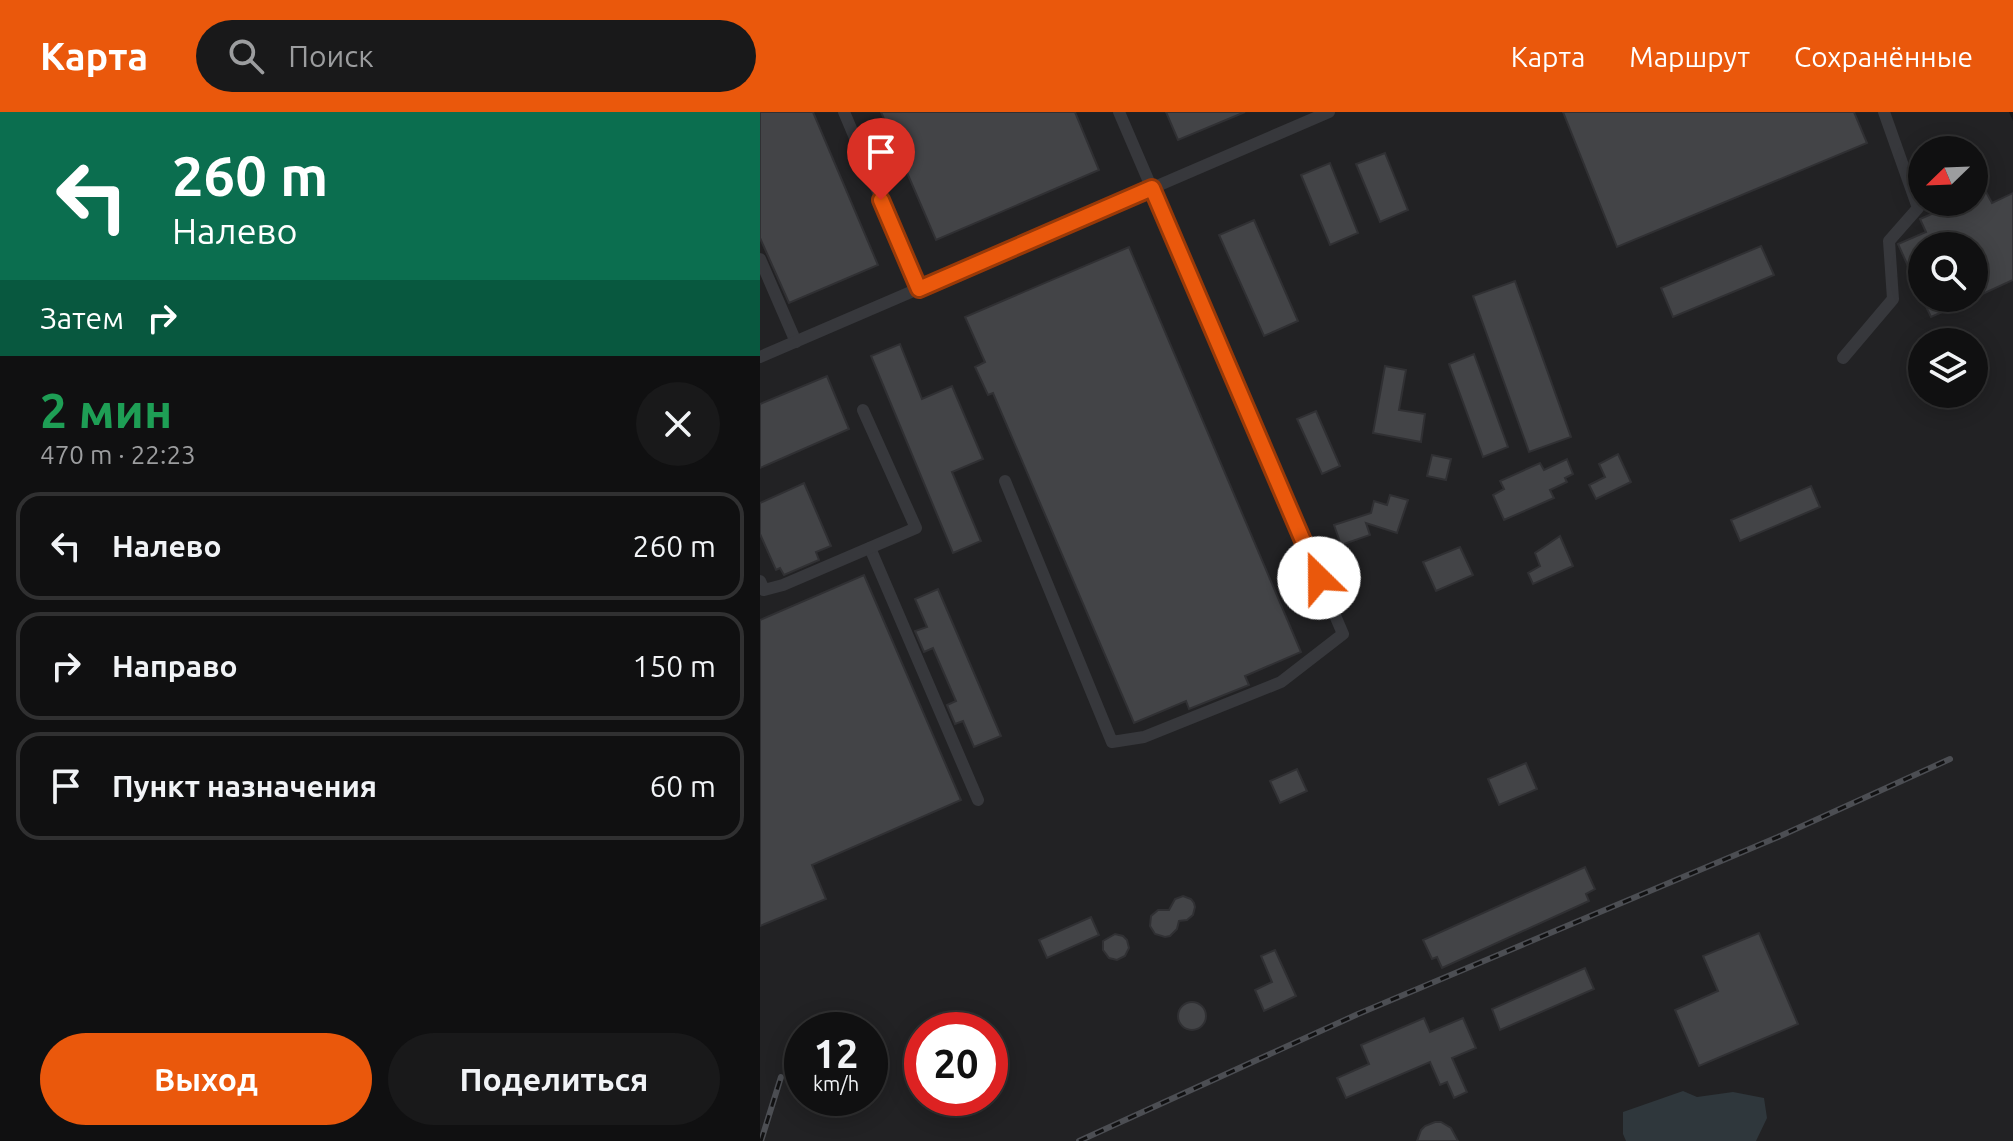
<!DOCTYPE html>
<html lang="ru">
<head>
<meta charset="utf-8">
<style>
  body { margin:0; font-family:Ubuntu,sans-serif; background:#19191a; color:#f1f3f6; height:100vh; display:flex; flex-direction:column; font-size:30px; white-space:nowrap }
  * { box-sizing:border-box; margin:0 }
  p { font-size:26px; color:#9c9d9f }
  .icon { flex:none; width:44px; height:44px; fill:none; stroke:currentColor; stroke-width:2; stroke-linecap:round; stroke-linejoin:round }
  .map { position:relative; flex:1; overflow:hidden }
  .side { display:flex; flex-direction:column; background:#101011; width:760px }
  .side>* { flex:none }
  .hud { background:#0b6e4f; color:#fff; overflow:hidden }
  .needle { width:52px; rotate:247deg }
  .controls { position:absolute; left:1148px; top:24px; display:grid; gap:16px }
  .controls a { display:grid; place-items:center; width:80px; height:80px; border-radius:50%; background:#101011; box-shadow:0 4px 20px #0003,0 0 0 2px #303031; font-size:40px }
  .speed { position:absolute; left:24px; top:900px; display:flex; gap:16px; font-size:40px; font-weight:700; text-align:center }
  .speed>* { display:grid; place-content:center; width:104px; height:104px; border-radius:50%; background:#101011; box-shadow:0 4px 20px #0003,0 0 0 2px #303031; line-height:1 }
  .speed small { font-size:20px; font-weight:400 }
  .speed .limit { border:12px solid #d22; background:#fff; color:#111 }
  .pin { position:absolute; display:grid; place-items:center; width:68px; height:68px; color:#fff; margin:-82px -34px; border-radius:50% 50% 50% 0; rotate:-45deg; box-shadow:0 0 8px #0007 }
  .pin .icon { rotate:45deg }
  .me { position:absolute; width:88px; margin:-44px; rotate:337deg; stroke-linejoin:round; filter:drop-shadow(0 0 6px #0008) }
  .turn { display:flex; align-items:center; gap:28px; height:168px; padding:0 40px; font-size:36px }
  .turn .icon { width:104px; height:104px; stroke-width:2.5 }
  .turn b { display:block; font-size:56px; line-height:68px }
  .then { display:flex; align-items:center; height:76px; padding:0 40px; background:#0003; gap:16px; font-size:30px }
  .round { display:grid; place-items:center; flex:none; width:84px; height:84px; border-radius:42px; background:#19191a }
  .head { display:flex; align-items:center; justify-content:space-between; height:136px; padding:0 40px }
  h1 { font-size:48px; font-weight:700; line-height:60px; color:#1e9e55 }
  .primary-button { display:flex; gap:16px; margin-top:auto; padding:16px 40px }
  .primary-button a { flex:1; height:92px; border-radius:48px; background:#ea580c; color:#fff; font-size:32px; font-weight:700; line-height:92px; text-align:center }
  .primary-button a+a { background:#19191a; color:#f1f3f6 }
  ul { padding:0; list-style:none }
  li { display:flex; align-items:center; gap:24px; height:108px; margin:0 16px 12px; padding:0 24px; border:4px solid #303031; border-radius:24px }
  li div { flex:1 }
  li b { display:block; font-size:30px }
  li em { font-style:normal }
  header { display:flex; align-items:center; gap:48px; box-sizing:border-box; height:112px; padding:0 40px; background:#ea580c; color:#fff }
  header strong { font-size:38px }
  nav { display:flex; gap:44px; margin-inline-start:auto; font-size:28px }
  .search { width:560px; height:72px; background:#19191a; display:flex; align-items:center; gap:20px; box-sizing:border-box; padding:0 28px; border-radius:44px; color:#9c9d9f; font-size:30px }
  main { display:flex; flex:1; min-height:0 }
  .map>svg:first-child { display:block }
  .built { fill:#222224; fill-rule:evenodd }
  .water { fill:#2f373c }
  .building { fill:#434447; stroke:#303033; stroke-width:2 }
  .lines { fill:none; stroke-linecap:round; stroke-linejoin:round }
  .minor { stroke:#37383c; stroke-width:12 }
  .rail-casing { stroke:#4c4e53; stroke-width:6 }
  .rail { stroke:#111112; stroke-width:3; stroke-dasharray:9; stroke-linecap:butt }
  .route-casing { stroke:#983908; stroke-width:20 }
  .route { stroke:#ea580c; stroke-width:14 }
</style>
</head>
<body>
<header>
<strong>Карта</strong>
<div class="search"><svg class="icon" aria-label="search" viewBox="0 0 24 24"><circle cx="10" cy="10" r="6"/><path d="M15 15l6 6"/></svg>Поиск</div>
<nav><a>Карта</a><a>Маршрут</a><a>Сохранённые</a></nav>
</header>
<main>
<section class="side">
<div class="hud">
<div class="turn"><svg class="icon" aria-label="left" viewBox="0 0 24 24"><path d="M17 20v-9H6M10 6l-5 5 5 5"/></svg><div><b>260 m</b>Налево</div></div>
<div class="then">Затем<svg class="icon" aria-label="right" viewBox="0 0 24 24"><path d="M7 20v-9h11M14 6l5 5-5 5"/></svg></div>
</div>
<div class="head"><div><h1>2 мин</h1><p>470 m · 22:23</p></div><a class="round"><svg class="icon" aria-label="close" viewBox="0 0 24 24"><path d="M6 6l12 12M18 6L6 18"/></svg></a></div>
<ul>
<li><svg class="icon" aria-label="left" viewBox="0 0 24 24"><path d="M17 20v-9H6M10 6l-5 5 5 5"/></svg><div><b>Налево</b></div><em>260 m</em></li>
<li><svg class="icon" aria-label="right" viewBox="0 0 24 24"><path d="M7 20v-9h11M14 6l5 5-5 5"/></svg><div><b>Направо</b></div><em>150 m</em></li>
<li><svg class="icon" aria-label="arrive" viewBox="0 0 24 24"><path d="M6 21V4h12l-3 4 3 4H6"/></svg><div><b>Пункт назначения</b></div><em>60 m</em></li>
</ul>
<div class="primary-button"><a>Выход</a><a>Поделиться</a></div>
</section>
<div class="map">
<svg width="1253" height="1029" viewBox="0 0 1253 1029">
  <rect width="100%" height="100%" fill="#161617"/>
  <path class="built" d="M0,0H1249L1253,9V1029H0ZM1162,38H1214V90H1162ZM1162,134H1214V186H1162ZM1162,230H1214V282H1162ZM42,918H110V986H42ZM162,918H230V986H162Z"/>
  <polygon class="water" points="923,979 937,985 973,980 1004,986 1007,1006 996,1029 866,1029 863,1022 863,1000"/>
  <g class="building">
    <polygon points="0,0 53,0 118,153 29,191 0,126"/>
    <polygon points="121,0 315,0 339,58 176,128"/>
    <polygon points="406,0 485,0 418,28"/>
    <polygon points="803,0 1094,0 1107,31 857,135"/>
    <polygon points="625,41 648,98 620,110 596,52"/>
    <polygon points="570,51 598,121 570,133 541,63"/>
    <polygon points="1225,78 1232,91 1253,81 1253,168 1214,186 1214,134 1162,134 1162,185 1138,132 1166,120 1160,107 1199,90 1214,90 1214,83"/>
    <polygon points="494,108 538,209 504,224 459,123"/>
    <polygon points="1001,134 1014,163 913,205 901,176"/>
    <polygon points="369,135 541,540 485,564 489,573 429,597 426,589 374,611 233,281 228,283 215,255 225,250 205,205"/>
    <polygon points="755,169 811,325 769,340 713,184"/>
    <polygon points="1162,186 1214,186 1171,205"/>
    <polygon points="140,232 162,287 192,274 223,347 192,360 221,429 193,441 111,244"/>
    <polygon points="714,242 748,335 723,345 689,252"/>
    <polygon points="625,254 646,258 639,298 665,302 661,330 613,321"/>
    <polygon points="67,264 89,317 0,356 0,292"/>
    <polygon points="556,299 580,354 562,362 537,307"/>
    <polygon points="858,342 871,370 836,387 829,373 845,365 839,352"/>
    <polygon points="672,343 691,347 686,368 667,364"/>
    <polygon points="807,347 813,362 805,366 807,370 790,378 794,386 744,408 733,383 744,377 740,369 780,351 784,358"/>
    <polygon points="44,371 71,434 56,440 59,448 24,463 20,456 16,458 0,422 0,391"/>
    <polygon points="1051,374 1060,395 980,429 971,408"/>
    <polygon points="630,383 648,388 637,421 606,411 610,423 581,433 574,413 611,401 614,389 627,393"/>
    <polygon points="800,424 813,454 773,472 768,461 780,454 775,441"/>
    <polygon points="700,435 713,463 676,479 663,450"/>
    <polygon points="104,463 201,688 52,753 66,787 0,814 0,508"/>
    <polygon points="178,477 241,624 214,635 203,609 195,612 187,593 196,589 173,536 164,540 155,519 167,515 155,487"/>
    <polygon points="766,651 777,677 739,693 728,667"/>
    <polygon points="537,657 547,679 520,691 510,669"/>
    <polygon points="825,755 835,777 826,782 829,789 682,856 677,845 672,847 663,828"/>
    <polygon points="423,784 431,787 434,791 435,795 433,803 427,808 419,809 417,817 410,824 405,825 395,822 390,814 391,804 398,798 409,798 415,787"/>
    <polygon points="331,805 339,823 287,846 279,828"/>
    <polygon points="999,821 1038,912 939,954 915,898 958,879 943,844"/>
    <polygon points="355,822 363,824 367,828 369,836 365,844 357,848 349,846 343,838 343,829"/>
    <polygon points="515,838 536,884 504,899 495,878 512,870 501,844"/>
    <polygon points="825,856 834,877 740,918 732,897"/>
    <circle cx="432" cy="904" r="14"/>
    <polygon points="664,906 670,920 703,906 716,936 692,946 707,980 694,986 687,970 680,973 670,950 586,986 577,966 609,952 601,933"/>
    <polygon points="675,1010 681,1010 691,1016 698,1029 657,1029 661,1018 665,1014"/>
  </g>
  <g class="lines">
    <g class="minor">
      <polyline points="84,0 159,177"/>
      <polyline points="0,147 36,230"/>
      <polyline points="0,245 569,0"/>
      <polyline points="1083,246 1133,187 1129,129 1158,96 1124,0"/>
      <polyline points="245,369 352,630 384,625 521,570 583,522 359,0"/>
      <polyline points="110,436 218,688"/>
      <polyline points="0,469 4,478 23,473 156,416 103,298"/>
    </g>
    <g class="rail-casing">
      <g id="rail">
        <polyline points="1,1029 21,965"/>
        <polyline points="319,1029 598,902 1018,725 1190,647"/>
      </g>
    </g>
    <use href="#rail" class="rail"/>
  </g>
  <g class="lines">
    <g class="route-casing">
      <polyline id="route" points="121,88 159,177 392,76 559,466"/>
    </g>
    <use href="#route" class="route"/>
  </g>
</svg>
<div class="controls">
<a><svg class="needle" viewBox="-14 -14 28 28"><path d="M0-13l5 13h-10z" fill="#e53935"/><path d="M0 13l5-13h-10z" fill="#9c9d9f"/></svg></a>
<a><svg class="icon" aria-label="search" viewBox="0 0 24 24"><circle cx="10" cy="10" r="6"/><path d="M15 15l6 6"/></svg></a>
<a><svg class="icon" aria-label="layers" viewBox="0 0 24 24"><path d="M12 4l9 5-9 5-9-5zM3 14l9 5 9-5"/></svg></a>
</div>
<div class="speed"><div>12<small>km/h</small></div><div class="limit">20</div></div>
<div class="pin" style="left:121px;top:88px;background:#d93025"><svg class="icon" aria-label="arrive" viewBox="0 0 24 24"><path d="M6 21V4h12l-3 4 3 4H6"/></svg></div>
<svg class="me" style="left:559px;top:466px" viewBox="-20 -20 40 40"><circle r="19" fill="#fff"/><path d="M0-13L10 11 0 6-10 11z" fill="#ea580c"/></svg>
</div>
</main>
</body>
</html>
